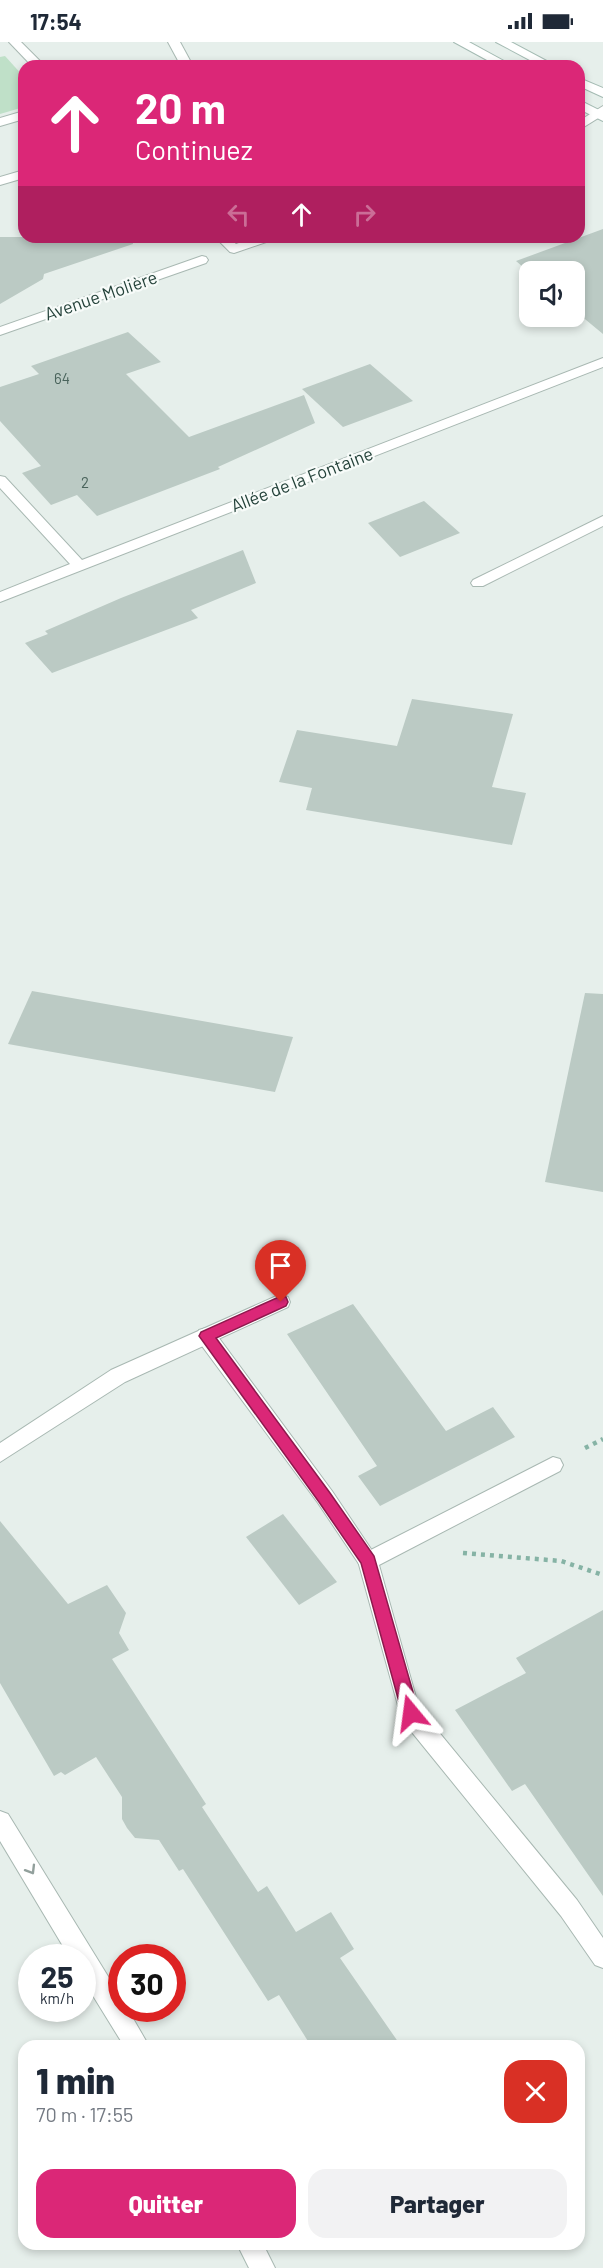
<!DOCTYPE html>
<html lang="fr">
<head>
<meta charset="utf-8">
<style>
  body { margin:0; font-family:Barlow,sans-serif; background:#f2f2f3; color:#1f2937; height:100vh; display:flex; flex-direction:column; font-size:22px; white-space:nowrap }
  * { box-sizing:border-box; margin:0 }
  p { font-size:20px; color:#747a83 }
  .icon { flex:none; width:33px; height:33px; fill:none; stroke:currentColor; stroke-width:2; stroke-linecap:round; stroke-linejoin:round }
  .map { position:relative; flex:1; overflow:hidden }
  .sheet { position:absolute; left:18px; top:1998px; width:567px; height:210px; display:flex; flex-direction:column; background:#fff; border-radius:18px; box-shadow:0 3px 9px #0003 }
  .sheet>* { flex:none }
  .banner { position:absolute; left:18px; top:18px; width:567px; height:183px; border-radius:18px; box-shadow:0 3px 9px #0003; background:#db2777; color:#fff; overflow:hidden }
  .fabs { position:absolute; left:519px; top:219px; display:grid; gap:12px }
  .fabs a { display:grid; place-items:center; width:66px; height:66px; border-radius:12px; background:#fff; box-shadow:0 3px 9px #0003; font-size:30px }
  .speed { position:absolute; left:18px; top:1902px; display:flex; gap:12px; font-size:30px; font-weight:700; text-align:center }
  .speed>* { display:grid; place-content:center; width:78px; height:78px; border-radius:50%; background:#fff; box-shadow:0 3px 9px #0003; line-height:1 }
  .speed small { font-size:15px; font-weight:400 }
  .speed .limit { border:9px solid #d22; background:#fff; color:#111 }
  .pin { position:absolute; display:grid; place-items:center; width:51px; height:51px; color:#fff; margin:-62px -26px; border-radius:50% 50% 50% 0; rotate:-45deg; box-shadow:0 0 6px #0007 }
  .pin .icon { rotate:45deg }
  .me { position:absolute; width:66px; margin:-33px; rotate:344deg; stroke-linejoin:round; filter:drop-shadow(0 0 4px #0008) }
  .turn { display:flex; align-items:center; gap:21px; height:126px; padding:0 18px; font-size:27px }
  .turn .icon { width:78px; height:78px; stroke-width:2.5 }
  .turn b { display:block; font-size:42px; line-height:51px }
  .lanes { display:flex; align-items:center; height:57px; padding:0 18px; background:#0003; justify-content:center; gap:30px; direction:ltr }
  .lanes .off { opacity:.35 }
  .round { display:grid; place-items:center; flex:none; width:63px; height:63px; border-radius:18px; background:#f2f2f3 }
  .overview { display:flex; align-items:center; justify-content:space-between; height:102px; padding:0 18px }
  h1 { font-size:36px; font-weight:800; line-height:45px }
  .cta { display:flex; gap:12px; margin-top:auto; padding:12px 18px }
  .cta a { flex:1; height:69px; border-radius:18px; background:#db2777; color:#fff; font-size:24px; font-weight:800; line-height:69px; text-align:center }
  .cta a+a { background:#f2f2f3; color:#1f2937 }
  .status { display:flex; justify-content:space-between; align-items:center; height:42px; padding:0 30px; background:#fff; direction:ltr }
  .status svg { height:16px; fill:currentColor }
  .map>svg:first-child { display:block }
  .green { fill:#bfe0c8 }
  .building { fill:#bbcac4 }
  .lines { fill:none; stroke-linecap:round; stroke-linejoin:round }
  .service-casing { stroke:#a8b8b2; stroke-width:2 }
  .minor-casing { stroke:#a8b8b2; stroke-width:2 }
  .secondary-casing { stroke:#a4bbb3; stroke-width:2 }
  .path { stroke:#86b3a5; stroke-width:4.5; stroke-dasharray:4 5; stroke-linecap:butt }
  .service { fill:#fff; fill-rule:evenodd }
  .minor { fill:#fff; fill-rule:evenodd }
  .secondary { fill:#fff; fill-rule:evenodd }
  .oneway { stroke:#92a09c }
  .route { fill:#db2777; stroke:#8e194d; stroke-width:1.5 }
  .labels { text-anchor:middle; stroke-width:4.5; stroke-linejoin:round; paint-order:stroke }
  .far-number-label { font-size:15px; fill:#4a645c }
  .far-street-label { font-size:18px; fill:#24423a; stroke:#f7fbf9 }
</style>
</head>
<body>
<div class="status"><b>17:54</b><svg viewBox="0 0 49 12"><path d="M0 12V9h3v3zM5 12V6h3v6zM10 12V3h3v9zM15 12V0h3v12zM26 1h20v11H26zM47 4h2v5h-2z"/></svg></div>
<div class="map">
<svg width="603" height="2226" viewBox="0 0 603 2226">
  <rect width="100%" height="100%" fill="#e6efeb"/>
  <polygon class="green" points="5,14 24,35 24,65 0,72 0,15"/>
  <g class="building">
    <polygon points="603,187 603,292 574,268 574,230 530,231 516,219"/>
    <polygon points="0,195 132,195 133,202 44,232 43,237 0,262"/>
    <polygon points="128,290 161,320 126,332 189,395 304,353 315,381 218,425 220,427 97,474 77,453 51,463 22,431 41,424 0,379 0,345 39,332 31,324"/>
    <polygon points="370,322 413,359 343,385 302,347"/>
    <polygon points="424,459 460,491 400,515 368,481"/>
    <polygon points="243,508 256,541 191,568 198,576 52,631 25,601 48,592 45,589 121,556"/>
    <polygon points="412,657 513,672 492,745 526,751 512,803 306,768 312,746 279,740 297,688 397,704"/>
    <polygon points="32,949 293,995 275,1050 8,1002"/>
    <polygon points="585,951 603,952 603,1150 545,1140"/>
    <polygon points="353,1262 446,1389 493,1365 515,1395 380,1464 358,1434 377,1424 287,1292"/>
    <polygon points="283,1472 337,1540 299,1563 246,1495"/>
    <polygon points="0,1479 68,1562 107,1543 126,1571 119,1591 129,1608 112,1617 206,1762 202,1765 258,1850 267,1844 296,1890 331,1870 354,1907 340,1916 401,2004 311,2004 279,1953 268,1959 183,1827 179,1829 159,1798 135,1796 127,1786 122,1777 122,1755 96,1715 65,1733 61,1730 54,1734 0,1641"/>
    <polygon points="603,1568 603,1854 525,1742 512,1749 455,1668 526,1631 516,1616"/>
  </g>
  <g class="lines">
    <g class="service-casing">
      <g id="service">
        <polygon points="603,474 603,484 483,544 473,544 471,541 473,538"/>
        <polygon points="206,1286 213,1288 332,1449 375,1513 378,1519 375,1525 368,1528 361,1525 318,1461 199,1300 196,1294 199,1288"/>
      </g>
    </g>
    <g class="minor-casing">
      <g id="minor">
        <polygon points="9,0 21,0 45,24 32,24"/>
        <polygon points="168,0 180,0 193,24 181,24"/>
        <polygon points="603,64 603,73 579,88 579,79"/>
        <polygon points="24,69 24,77 0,84 0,76"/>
        <polygon points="24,128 24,136 0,143 0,135"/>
        <polygon points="215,195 228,195 236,202 256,195 274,195 272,198 234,211 230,210"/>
        <polygon points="202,214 206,215 208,218 206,221 0,293 0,285"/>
        <polygon points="603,316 603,325 0,560 0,550 70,522 0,446 0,434 5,435 82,518"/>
        <polygon points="281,1252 288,1255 290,1260 288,1265 125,1340 0,1420 0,1401 111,1328"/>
        <polygon points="553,1415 560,1417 563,1423 560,1429 379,1523 419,1666 577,1858 603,1896 603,1926 595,1923 561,1874 402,1678 358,1519 361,1513"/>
        <polygon points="0,1769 8,1772 122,1957 122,1966 127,1966 149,2004 124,2004 82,1936 82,1916 70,1916 0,1799"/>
        <polygon points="237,2202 263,2202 275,2226 249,2226"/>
      </g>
    </g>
    <g class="secondary-casing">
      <g id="secondary">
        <polygon points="454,0 469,0 513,24 498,24"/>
        <polygon points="496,0 511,0 556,24 541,24"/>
        <polygon points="579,36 603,46 603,55 579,44"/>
        <polygon points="579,58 603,70 603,79 579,67"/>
      </g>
    </g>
    <g class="path">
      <polyline points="585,1406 603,1397"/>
      <polyline points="463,1511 561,1519 603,1533"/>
    </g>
    <use href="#service" class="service"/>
    <use href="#minor" class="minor"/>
    <use href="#secondary" class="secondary"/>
  </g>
  <defs><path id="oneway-chevron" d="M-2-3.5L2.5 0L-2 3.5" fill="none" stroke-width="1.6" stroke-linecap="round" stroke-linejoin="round" transform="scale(1.5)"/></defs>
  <use class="oneway" href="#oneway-chevron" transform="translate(31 1828) rotate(59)"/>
  <polygon class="route" points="281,1254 286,1255 288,1260 286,1264 216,1296 330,1451 374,1514 419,1671 416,1676 411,1678 405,1676 402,1671 361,1521 319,1460 199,1294 201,1290"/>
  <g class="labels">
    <g class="far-number-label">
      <text x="62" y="342">64</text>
      <text x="85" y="446">2</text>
    </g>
    <g class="far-street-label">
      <text transform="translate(101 254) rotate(-19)" y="6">Avenue Molière</text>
      <text transform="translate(302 438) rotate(-21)" y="6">Allée de la Fontaine</text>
    </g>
  </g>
</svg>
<div class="fabs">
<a><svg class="icon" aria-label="sound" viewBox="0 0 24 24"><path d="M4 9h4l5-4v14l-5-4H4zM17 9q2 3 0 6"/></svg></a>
</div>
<div class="speed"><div>25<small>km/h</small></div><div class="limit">30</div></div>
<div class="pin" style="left:281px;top:1260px;background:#d93025"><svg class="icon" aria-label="arrive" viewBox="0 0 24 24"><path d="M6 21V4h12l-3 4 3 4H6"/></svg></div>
<svg class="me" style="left:411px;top:1671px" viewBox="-20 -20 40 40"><path d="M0-17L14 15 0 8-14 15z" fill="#db2777" stroke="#fff" stroke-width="4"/></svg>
<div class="banner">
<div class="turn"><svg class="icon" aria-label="ahead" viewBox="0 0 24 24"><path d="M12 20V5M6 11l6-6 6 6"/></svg><div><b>20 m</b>Continuez</div></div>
<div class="lanes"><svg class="icon off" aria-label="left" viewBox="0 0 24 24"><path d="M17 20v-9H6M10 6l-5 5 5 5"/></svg><svg class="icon" aria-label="ahead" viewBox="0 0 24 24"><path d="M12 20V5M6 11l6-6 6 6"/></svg><svg class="icon off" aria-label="right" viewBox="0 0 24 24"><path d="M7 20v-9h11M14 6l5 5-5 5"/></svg></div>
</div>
<section class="sheet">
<div class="overview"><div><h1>1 min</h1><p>70 m · 17:55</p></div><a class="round" style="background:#d93025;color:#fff"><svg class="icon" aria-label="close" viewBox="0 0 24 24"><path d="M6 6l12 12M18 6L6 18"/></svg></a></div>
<div class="cta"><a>Quitter</a><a>Partager</a></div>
</section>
</div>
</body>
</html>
